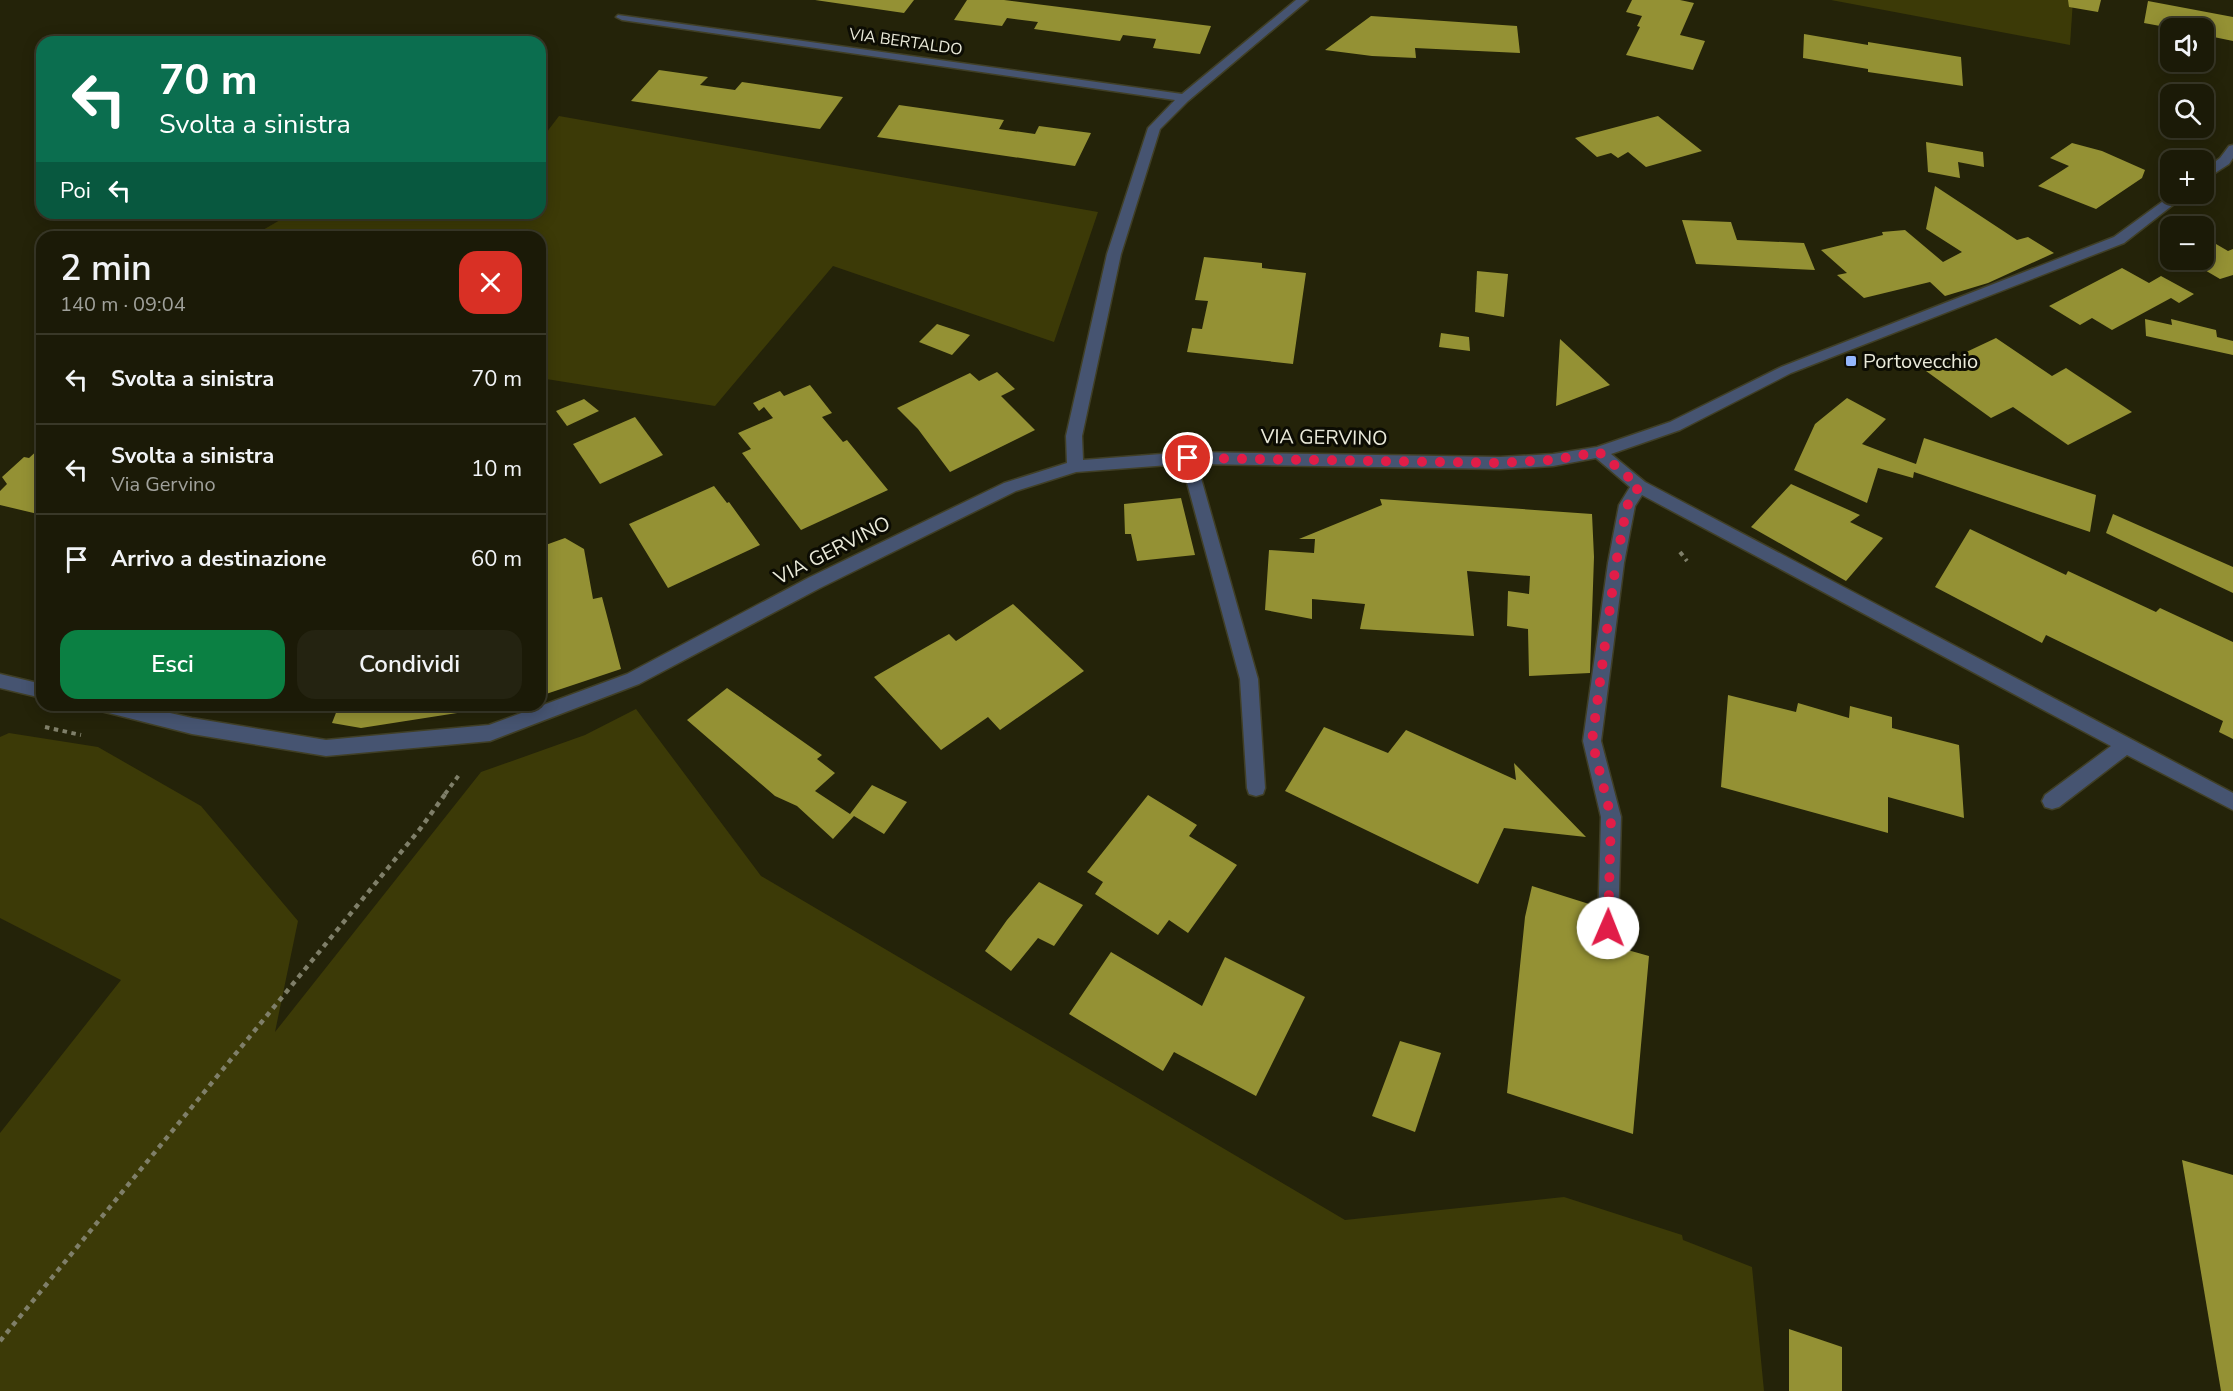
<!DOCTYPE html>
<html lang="it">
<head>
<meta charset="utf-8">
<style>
  body { margin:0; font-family:"Nunito Sans",sans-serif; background:#242311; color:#f1f3f6; height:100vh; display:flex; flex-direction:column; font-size:22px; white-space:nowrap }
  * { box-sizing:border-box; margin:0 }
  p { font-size:20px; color:#a0a19b }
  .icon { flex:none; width:33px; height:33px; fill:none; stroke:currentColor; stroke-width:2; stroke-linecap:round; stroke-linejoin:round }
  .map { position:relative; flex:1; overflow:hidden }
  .details { position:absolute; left:36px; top:231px; width:510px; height:480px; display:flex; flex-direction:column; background:#1b1a07; border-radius:18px; box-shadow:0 3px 15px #0003,0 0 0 2px #393828 }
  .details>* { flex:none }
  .hud { position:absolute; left:36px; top:36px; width:510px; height:183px; border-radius:18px; box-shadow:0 3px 15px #0003,0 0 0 2px #393828; background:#0b6e4f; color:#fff; overflow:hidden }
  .buttons { position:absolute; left:2160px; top:18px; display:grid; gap:12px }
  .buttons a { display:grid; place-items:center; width:54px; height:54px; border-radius:12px; background:#1b1a07; box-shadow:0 3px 15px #0003,0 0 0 2px #393828; font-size:30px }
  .pin { position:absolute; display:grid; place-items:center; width:51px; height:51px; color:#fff; margin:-26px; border:3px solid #fff; border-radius:50%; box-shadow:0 2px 6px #0007 }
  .me { position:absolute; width:66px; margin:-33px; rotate:1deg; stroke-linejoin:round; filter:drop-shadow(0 0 4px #0008) }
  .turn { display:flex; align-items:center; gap:21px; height:126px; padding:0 24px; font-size:27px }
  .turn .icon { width:78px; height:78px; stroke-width:2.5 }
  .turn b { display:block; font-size:42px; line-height:51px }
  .then { display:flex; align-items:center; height:57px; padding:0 24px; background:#0003; gap:12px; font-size:22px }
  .round { display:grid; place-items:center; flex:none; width:63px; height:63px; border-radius:18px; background:#242311 }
  .overview { display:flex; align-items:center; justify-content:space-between; height:102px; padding:0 24px }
  h1 { font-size:36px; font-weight:600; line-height:45px }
  .action { display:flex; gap:12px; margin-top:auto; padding:12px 24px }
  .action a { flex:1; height:69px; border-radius:18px; background:#0b8043; color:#fff; font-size:24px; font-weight:600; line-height:69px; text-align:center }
  .action a+a { background:#242311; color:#f1f3f6 }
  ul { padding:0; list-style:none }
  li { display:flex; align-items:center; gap:18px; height:90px; padding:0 24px; border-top:2px solid #393828 }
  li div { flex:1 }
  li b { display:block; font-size:22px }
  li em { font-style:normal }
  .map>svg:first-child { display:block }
  .green { fill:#3c3a07 }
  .building { fill:#949134 }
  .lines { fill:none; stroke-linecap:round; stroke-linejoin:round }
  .minor-casing { stroke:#403f26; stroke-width:3 }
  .path-far1 { stroke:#7f7f69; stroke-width:4; stroke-dasharray:4.5 4.5; stroke-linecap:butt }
  .path { stroke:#7f7f69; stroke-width:4.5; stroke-dasharray:5 5; stroke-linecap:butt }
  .minor { fill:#465471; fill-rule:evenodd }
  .route { stroke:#e11d48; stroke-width:10; stroke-dasharray:0 18 }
  .poi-dot { fill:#94b7fd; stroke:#0c0c03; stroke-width:2 }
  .labels { text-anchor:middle; stroke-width:6; stroke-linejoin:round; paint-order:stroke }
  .far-street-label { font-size:16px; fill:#eaeada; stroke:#0c0c03 }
  .poi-label { font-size:20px; fill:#eaeada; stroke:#0c0c03; text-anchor:start }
  .street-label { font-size:20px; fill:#eaeada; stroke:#0c0c03 }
</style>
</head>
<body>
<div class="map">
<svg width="2233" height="1391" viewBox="0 0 2233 1391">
  <rect width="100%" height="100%" fill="#242309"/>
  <g class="green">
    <polygon points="1831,0 2073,0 2070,45"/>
    <polygon points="559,116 1098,212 1054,342 833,266 715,406 540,378 540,237 251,237 292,213 540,213 540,141"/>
    <polygon points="636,709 761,876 1345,1220 1564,1197 1682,1235 1683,1240 1752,1267 1764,1391 0,1391 0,1133 121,980 0,918 0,737 9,733 98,747 201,806 298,921 275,1032 481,772 585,735"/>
  </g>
  <g class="building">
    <polygon points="815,0 914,0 904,13"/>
    <polygon points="967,0 1004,0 1211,26 1200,54 1153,48 1156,39 1123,35 1120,41 1034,29 1038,22 1007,18 1002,26 954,20"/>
    <polygon points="1632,0 1680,0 1694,3 1680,35 1705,41 1693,70 1626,55 1640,27 1637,26 1642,16 1626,12"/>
    <polygon points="2068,0 2101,0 2098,12 2069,7"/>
    <polygon points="2148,1 2233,17 2233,41 2204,35 2204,28 2171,28 2144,23"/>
    <polygon points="1371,16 1517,26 1520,53 1415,48 1416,58 1372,56 1325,50"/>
    <polygon points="1804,34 1868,45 1868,42 1961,57 1963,86 1868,72 1868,69 1803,58"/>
    <polygon points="659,70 708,77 700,85 735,90 742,82 843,97 820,129 631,101"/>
    <polygon points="899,105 1004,120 999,129 1035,134 1039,126 1091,133 1075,166 877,137"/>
    <polygon points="1658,116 1702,151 1646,167 1628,152 1618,158 1611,153 1597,157 1575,138"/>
    <polygon points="1926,142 1983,152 1984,167 1958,162 1960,178 1928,172"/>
    <polygon points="2072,143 2102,151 2145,170 2142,178 2096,209 2038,186 2069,166 2050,158"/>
    <polygon points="1935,186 2017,240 2028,237 2054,253 1988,283 1945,296 1930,282 1864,298 1837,275 1847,273 1821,250 1883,235 1882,232 1905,230 1943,262 1962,252 1926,229"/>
    <polygon points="1682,220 1731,222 1737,240 1804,243 1815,270 1696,264"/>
    <polygon points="2216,244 2228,251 2233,249 2233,275 2220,279 2191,262 2204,260 2204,251"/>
    <polygon points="1204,257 1262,263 1262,268 1306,273 1293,364 1187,352 1192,328 1202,329 1208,301 1195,300"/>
    <polygon points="2122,268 2149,283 2161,276 2194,294 2179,303 2171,298 2112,330 2092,318 2080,325 2049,306"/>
    <polygon points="1477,271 1508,274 1504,317 1475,312"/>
    <polygon points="2145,319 2172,325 2171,319 2216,330 2217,337 2233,341 2233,355 2146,336"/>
    <polygon points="937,324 970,335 952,355 919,342"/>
    <polygon points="1441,333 1469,337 1470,351 1439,347"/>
    <polygon points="1996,338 2052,376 2066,368 2132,412 2068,445 2013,407 1991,418 1926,371"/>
    <polygon points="1560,339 1610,385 1556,406"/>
    <polygon points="997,372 1015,389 1001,396 1035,430 950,472 918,429 897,408 970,373 979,381"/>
    <polygon points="810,385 832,413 822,417 843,442 847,440 888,490 801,530 742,453 751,449 738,433 773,418 764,407 759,411 753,403 780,391 784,396"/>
    <polygon points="1847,398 1886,419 1862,444 1883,452 1916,464 1924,438 2096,495 2090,532 1914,472 1913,478 1878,468 1867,503 1794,470 1815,424"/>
    <polygon points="584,399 599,411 567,426 556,411"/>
    <polygon points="635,417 663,455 600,484 573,444"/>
    <polygon points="42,446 42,515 0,505 0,491 7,484 2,477 24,457 29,458"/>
    <polygon points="1791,484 1860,515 1850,522 1883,538 1846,581 1751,527"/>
    <polygon points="714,486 727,503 729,502 760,545 668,588 629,524"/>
    <polygon points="1181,498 1195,555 1137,561 1131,534 1125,534 1124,504"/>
    <polygon points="1380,499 1592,514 1594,557 1590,673 1529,676 1528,629 1507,626 1508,591 1529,594 1530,576 1467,571 1474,636 1360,629 1365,604 1312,599 1312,619 1265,610 1269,550 1314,553 1315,539 1299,539 1382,505"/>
    <polygon points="2113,514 2233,567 2233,593 2106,533"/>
    <polygon points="1970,529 2066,575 2068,571 2156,612 2160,608 2233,642 2233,739 2219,732 2223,721 2046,635 2042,643 1935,587"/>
    <polygon points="565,538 584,549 593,599 602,597 621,669 540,696 540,547"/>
    <polygon points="1013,604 1084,671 1000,730 988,717 941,750 874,677 949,634 956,641"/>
    <polygon points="727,688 822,755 817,759 835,773 815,791 850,814 872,785 907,802 884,834 854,816 833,839 797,806 775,796 687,720"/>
    <polygon points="1728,695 1796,712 1798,703 1849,718 1850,706 1892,717 1892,728 1959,745 1964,818 1888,797 1888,833 1721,787"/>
    <polygon points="339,705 502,705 502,706 361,728 332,723"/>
    <polygon points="1324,727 1388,753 1406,730 1516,780 1514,763 1586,837 1504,828 1478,884 1285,791"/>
    <polygon points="1148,795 1197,825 1189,836 1237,865 1188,933 1169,920 1158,935 1095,894 1103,882 1087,872"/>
    <polygon points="1039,882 1083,905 1054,946 1038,938 1011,971 985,951 1007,920"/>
    <polygon points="1532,886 1605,909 1599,942 1649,956 1633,1134 1507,1093 1525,917"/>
    <polygon points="1111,952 1202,1006 1225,957 1305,997 1256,1096 1174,1052 1163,1071 1069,1014"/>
    <polygon points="1400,1041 1441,1053 1415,1132 1372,1116"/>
    <polygon points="2182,1160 2233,1175 2233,1391 2221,1391"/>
    <polygon points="1789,1329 1842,1347 1842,1391 1789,1391"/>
  </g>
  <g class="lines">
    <g class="minor-casing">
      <g id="minor">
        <polygon points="1296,0 1308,0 1188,101 1160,129 1121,254 1082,436 1083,460 1188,452 1500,457 1553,454 1597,447 1670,422 1781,367 2114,237 2173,194 2187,194 2124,243 1791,373 1680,430 1611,454 1645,482 2233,793 2233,810 2127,755 2059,807 2052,809 2045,807 2042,801 2045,795 2111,746 1642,495 1635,506 1624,563 1601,741 1621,817 1618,928 1615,935 1608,937 1601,935 1598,928 1601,817 1583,741 1608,563 1619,505 1630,487 1596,458 1553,466 1500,469 1197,464 1258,679 1265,788 1263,794 1256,796 1249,794 1247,788 1240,679 1182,464 1076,472 1016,491 820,588 639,684 490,741 326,756 192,734 97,710 94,705 135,705 192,718 326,740 489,725 627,674 808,578 1004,483 1067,463 1066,436 1107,254 1148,128 1175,100 622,20 616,17 618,15 1182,94"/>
        <polygon points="2233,145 2233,158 2229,164 2204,180 2204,170 2220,158 2229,146"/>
        <polygon points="0,674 42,684 42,698 0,688"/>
      </g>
    </g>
    <g class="path-far1">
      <polyline points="1680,552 1687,561"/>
      <polyline points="45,727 81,735"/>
      <polyline points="445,794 459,775"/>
    </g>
    <polyline class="path" points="0,1341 420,829 446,793"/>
    <use href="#minor" class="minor"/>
  </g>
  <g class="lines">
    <polyline class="route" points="1188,458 1500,463 1553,460 1599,452 1639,486 1627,506 1616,563 1592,741 1611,817 1608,928"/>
  </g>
  <rect class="poi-dot" x="1845" y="355" width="12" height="12" rx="3"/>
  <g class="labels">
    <g class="far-street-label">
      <text transform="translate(906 41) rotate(8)" y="6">VIA BERTALDO</text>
    </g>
    <g class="poi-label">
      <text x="1863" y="368">Portovecchio</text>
    </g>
    <g class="street-label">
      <text transform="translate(1324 437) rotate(1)" y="7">VIA GERVINO</text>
      <text transform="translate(832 550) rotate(-27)" y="7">VIA GERVINO</text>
    </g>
  </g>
</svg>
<div class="buttons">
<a><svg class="icon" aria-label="sound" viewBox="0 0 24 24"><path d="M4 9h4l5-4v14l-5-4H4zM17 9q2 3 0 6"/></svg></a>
<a><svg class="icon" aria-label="search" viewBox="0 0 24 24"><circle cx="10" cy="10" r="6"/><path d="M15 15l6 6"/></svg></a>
<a>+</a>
<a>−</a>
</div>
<div class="pin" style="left:1188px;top:458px;background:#d93025"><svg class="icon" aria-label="arrive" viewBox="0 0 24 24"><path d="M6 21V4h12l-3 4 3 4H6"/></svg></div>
<svg class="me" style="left:1608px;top:928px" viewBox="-20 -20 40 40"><circle r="19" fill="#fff"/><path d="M0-13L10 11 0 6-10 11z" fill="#e11d48"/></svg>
<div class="hud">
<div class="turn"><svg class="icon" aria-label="left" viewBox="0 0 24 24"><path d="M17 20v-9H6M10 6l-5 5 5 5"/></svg><div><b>70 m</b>Svolta a sinistra</div></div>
<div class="then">Poi<svg class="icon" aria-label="left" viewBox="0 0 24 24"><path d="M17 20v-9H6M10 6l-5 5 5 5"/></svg></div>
</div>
<section class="details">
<div class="overview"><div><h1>2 min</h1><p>140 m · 09:04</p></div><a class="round" style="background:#d93025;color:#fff"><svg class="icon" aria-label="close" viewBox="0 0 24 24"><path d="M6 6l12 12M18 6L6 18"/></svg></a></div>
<ul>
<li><svg class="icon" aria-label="left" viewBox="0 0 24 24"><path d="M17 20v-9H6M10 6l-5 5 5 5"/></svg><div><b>Svolta a sinistra</b></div><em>70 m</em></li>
<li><svg class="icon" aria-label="left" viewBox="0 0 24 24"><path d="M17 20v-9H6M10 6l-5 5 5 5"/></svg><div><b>Svolta a sinistra</b><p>Via Gervino</p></div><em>10 m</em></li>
<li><svg class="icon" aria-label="arrive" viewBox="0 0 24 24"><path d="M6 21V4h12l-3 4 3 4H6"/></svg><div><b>Arrivo a destinazione</b></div><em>60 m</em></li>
</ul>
<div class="action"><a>Esci</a><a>Condividi</a></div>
</section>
</div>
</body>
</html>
